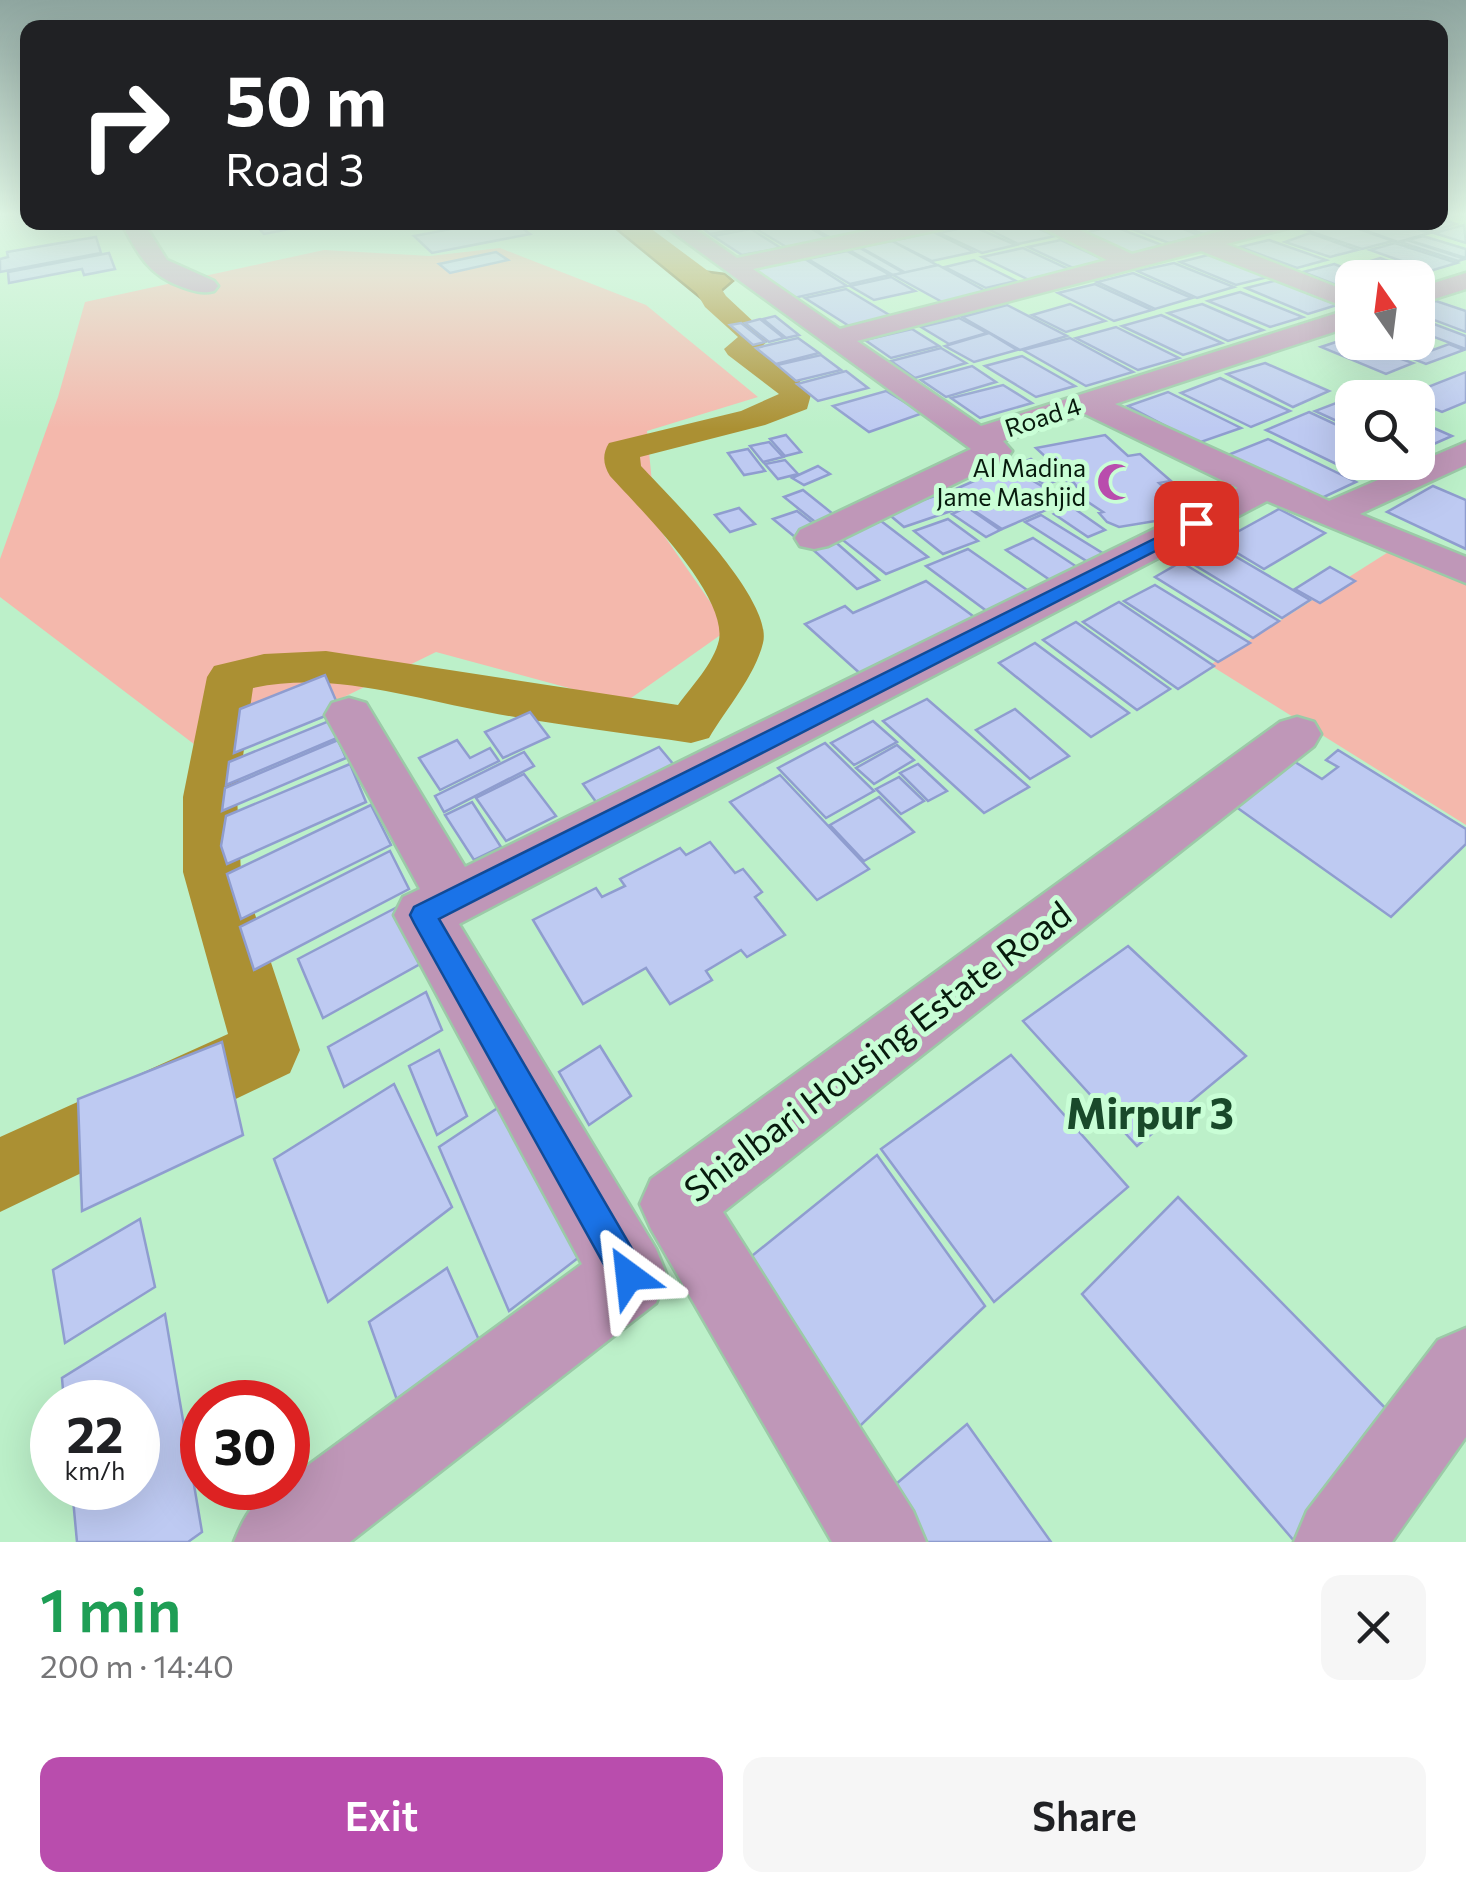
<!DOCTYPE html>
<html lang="en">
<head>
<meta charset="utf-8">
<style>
  body { margin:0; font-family:Commissioner,sans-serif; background:#f6f6f6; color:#202124; height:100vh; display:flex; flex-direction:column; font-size:38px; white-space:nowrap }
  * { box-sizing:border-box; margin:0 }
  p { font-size:32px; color:#757577 }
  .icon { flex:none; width:55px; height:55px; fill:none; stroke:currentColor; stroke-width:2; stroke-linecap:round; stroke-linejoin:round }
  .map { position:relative; height:1542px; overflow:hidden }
  .drawer { display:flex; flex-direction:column; background:#fff; flex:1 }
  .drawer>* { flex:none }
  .banner { position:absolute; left:20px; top:20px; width:1428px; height:210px; border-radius:20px; box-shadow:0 10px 40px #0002; background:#202124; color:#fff; overflow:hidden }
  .needle { width:65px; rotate:346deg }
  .fabs { position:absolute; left:1335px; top:260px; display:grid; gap:20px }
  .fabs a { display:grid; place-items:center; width:100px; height:100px; border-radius:20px; background:#fff; box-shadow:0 10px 40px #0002; font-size:50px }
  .speed { position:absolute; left:30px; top:1380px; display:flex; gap:20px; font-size:50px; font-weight:700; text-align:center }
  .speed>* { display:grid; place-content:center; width:130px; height:130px; border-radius:50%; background:#fff; box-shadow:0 10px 40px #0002; line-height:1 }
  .speed small { font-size:25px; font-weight:400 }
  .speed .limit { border:15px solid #d22; background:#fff; color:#111 }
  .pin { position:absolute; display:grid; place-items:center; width:85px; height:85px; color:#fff; margin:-42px; border-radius:20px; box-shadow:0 5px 15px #0006 }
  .me { position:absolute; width:110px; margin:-55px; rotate:330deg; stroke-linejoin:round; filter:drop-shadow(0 0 8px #0008) }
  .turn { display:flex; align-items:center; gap:35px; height:210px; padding:0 40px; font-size:45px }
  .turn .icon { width:130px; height:130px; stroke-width:2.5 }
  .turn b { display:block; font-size:70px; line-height:85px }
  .round { display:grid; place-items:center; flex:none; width:105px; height:105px; border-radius:20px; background:#f6f6f6 }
  .summary { display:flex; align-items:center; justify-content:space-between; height:170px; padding:0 40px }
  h1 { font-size:60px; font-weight:600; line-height:75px; color:#1e9e55 }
  .cta { display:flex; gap:20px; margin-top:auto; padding:20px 40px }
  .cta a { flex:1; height:115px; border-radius:20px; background:#b94dad; color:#fff; font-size:40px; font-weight:600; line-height:115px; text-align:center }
  .cta a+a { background:#f6f6f6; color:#202124 }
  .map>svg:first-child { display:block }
  .green { fill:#f4b8ac }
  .water { fill:#ab9033; stroke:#7a6d28; stroke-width:2.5 }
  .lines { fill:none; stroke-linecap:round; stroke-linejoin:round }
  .canal { fill:#ab9033; fill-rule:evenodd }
  .building { fill:#becaf2; stroke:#8f9dcf; stroke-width:2.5 }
  .street-casing { stroke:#9bcaa7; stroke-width:5 }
  .street { fill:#bf97b8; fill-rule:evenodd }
  .route { fill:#1a73e8; stroke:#114b97; stroke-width:2.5 }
  .labels { text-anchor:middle; stroke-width:10; stroke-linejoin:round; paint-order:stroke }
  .far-street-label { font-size:25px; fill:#071b0d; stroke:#c9fed6 }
  .far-poi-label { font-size:25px; fill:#071b0d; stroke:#c9fed6; text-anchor:end }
  .near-street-label { font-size:35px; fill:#071b0d; stroke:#c9fed6 }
  .near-quarter-label { font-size:42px; font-weight:bold; fill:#19492a; stroke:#c9fed6 }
</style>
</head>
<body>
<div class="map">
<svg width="1466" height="1542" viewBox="0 0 1466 1542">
  <rect width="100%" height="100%" fill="#bcf0c9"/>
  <g class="green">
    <polygon points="500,248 646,305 758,397 647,431 656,524 729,629 624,703 436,652 215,760 0,597 0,559 58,397 85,302 324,250 430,256"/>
    <polygon points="1401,544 1466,571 1466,825 1210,665"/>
  </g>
  <polygon class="water" points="609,223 640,223 702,271 725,274 733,281 718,294 702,299"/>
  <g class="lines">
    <path class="canal" d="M615,222H642L712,274L726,296L771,338L759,349L812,391L807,409L765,425L640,457L641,466C670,497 774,600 763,643C755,676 726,709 709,738L691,743C623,733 555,725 487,712C410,698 332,671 253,688L237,797L241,872L300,1050L290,1073L0,1212V1137L228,1034L183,872V797L207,677L214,666L264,654L326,651L678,705C691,687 714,663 719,640C727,594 639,508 610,476C603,465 602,454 609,443L741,411L779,394L728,355L724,349L738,337L705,307L692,285Z"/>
  </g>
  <g class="building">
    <polygon points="1440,219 1456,224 1429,232 1399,222 1440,222"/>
    <polygon points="267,222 301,222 305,226 264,234 256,225"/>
    <polygon points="488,222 514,222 530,234 432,253 414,236"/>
    <polygon points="694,222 743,222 750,227 710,234"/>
    <polygon points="776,222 799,222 831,240 788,248 753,227"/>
    <polygon points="802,222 856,222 873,232 833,239"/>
    <polygon points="1024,222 1055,236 1018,244 976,223"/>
    <polygon points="1130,222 1166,222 1201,236 1169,243 1121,225"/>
    <polygon points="1172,222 1223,222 1233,226 1203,234"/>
    <polygon points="1322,222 1339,222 1393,241 1362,249 1300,228"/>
    <polygon points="1396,222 1430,233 1398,242 1364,230"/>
    <polygon points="1464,225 1466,243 1434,233"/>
    <polygon points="972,226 1016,245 982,253 939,233"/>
    <polygon points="1113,226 1167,247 1134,256 1080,234"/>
    <polygon points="751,229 781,248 742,255 713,236"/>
    <polygon points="933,232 974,252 932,261 892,241"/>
    <polygon points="1310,233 1357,250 1330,257 1285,242"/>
    <polygon points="1423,236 1466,249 1466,258 1408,240"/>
    <polygon points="96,237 101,253 0,272 0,259 8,257 7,252"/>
    <polygon points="1061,240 1107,261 1073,268 1028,247"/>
    <polygon points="1269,240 1326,260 1297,268 1240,247"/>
    <polygon points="1407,240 1465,259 1458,261 1400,242"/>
    <polygon points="892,241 937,265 906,273 860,247"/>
    <polygon points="1395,243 1457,263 1430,271 1370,250"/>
    <polygon points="860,248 904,273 893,275 849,250"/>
    <polygon points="1023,248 1073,271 1031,281 982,257"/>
    <polygon points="847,251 890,275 850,284 808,259"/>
    <polygon points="496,252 508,260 450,273 439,264"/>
    <polygon points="109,253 115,269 84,275 82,269 9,283 8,272"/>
    <polygon points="1212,254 1268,277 1236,285 1180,262"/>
    <polygon points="1380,258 1410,269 1403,274 1412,278 1387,278 1354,266"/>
    <polygon points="805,259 847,286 794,298 752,269"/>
    <polygon points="974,260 1016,281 986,288 945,267"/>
    <polygon points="1174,263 1234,287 1197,298 1137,271"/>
    <polygon points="1334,264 1372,278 1352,278 1352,291 1303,272"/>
    <polygon points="938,265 989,293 944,303 893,275"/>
    <polygon points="1133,273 1192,298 1155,309 1097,282"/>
    <polygon points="891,277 915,291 874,300 850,286"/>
    <polygon points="1278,280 1340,304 1308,314 1246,288"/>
    <polygon points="1095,284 1152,310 1114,321 1058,293"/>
    <polygon points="846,289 891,316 849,326 805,298"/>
    <polygon points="1240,292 1303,317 1270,327 1208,301"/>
    <polygon points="1436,301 1466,311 1466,332 1418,314 1418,307"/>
    <polygon points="1070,304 1105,321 1066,332 1032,315"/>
    <polygon points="1202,304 1263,330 1228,341 1168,313"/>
    <polygon points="1007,305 1067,336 1020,350 962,317"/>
    <polygon points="1161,315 1222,343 1183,355 1122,326"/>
    <polygon points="775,316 799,335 786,338 763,319"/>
    <polygon points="959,318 987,333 949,344 921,327"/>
    <polygon points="1418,318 1466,336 1466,349 1418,331"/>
    <polygon points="760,319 784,338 769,342 745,323"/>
    <polygon points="741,323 765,342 753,345 730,325"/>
    <polygon points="1116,327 1179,358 1138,370 1076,338"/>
    <polygon points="912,329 939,346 891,358 865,340"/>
    <polygon points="989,333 1017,350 974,362 945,346"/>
    <polygon points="798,338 819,353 776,364 756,348"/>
    <polygon points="1070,338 1133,372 1086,386 1023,350"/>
    <polygon points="1348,338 1352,342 1413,363 1386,374 1321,347"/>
    <polygon points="1376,342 1416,342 1431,348 1409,356"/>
    <polygon points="1449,344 1464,350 1426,364 1411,358"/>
    <polygon points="941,348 966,363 915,378 891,361"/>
    <polygon points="821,355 841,370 796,381 777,365"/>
    <polygon points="1022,356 1075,386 1036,397 985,366"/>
    <polygon points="1265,363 1329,391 1293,407 1227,374"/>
    <polygon points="972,366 996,382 946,397 921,380"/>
    <polygon points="846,371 868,388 818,401 797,384"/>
    <polygon points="1466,372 1466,402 1442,412 1418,402 1418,398 1405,396"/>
    <polygon points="1220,378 1290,411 1251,427 1181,393"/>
    <polygon points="1003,385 1032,403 980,418 951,398"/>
    <polygon points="886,391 923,413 869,432 833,406"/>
    <polygon points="1168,392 1241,428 1198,443 1128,406"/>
    <polygon points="1357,395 1363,398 1352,398 1352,428 1315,411"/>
    <polygon points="1309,412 1352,432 1352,462 1384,462 1359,475 1266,430"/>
    <polygon points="1418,421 1452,436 1418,451"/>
    <polygon points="786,435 801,452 785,456 770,439"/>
    <polygon points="1105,435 1128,456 1140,454 1171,481 1159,483 1168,491 1189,487 1208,502 1174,511 1180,517 1119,527 1107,522 1099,513 1103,512 1088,502 1074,483 1069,484 1057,467 1051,468 1043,461 1048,459 1036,448"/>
    <polygon points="1268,439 1356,482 1311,503 1223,457"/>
    <polygon points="769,442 783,457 763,462 750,446"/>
    <polygon points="748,449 765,471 744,475 728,453"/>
    <polygon points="1031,459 1061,479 1045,485 1014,465"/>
    <polygon points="785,460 798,474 778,479 765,464"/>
    <polygon points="818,466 830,474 804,485 792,478"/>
    <polygon points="1008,466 1067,501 1002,529 967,506 978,500 958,488"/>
    <polygon points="1433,486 1466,500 1466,549 1387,512"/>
    <polygon points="803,490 838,518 819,525 784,497"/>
    <polygon points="935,496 954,510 904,527 886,512"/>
    <polygon points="967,507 1000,530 986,537 952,514"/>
    <polygon points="1072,507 1105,530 1088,537 1054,514"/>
    <polygon points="739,508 755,524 730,532 715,515"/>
    <polygon points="1279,509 1325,533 1264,569 1219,542"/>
    <polygon points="797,511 819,528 795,537 773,519"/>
    <polygon points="1041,515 1104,554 1088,562 1025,522"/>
    <polygon points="948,519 978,541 943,554 914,531"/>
    <polygon points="881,521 928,557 886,574 839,537"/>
    <polygon points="1033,538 1077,567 1050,580 1006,550"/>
    <polygon points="832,539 879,580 857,589 810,547"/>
    <polygon points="1216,545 1310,600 1282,618 1188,561"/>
    <polygon points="968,549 1030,592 988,612 926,566"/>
    <polygon points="1181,562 1279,621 1253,638 1155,577"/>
    <polygon points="1330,567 1355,581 1320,603 1295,589"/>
    <polygon points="926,581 981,622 864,677 805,624 845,606 853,613"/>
    <polygon points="1155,585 1250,643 1218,662 1124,601"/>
    <polygon points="1119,602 1214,666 1178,689 1083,622"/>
    <polygon points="1076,622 1170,689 1137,710 1043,640"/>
    <polygon points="1035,643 1129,713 1091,737 999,663"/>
    <polygon points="325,675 340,710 234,753 240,709"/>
    <polygon points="927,699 1029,787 984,813 883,721"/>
    <polygon points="1015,709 1069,756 1030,779 976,730"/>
    <polygon points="530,712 549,737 503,758 485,732"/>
    <polygon points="329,721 337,738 226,785 229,762"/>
    <polygon points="873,721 897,742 854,765 831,743"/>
    <polygon points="338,740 346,758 222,811 225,788"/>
    <polygon points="457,740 470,758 490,748 499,761 440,790 419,758"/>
    <polygon points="825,743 874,791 826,818 778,768"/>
    <polygon points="897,745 914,760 874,784 856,768"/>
    <polygon points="659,747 674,765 596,802 583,784"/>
    <polygon points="1338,750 1466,829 1466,844 1391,917 1225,799 1284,755 1322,779 1338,767 1326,760"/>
    <polygon points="524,752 534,766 444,812 435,796"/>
    <polygon points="350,764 366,802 227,864 221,846 226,816"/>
    <polygon points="918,764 947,791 928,801 900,773"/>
    <polygon points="524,774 556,816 506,841 476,798"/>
    <polygon points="780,775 869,869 817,900 730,802"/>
    <polygon points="899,777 924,801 901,814 876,789"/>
    <polygon points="879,797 914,832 864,861 830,825"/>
    <polygon points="472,802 501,847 474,860 445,815"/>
    <polygon points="371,805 391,845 241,919 227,874"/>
    <polygon points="710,842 735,873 743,869 762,892 755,897 785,935 747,957 741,950 706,971 712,980 670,1004 646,968 583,1004 533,920 596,888 602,897 625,886 620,879 680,848 686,855"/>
    <polygon points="390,851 409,889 254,970 240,927"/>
    <polygon points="403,904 438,954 323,1018 298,959"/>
    <polygon points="1128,946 1246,1056 1137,1146 1023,1021"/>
    <polygon points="426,992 442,1030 344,1087 328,1047"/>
    <polygon points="222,1042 243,1135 82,1211 78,1099"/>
    <polygon points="600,1046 631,1096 589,1125 559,1072"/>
    <polygon points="439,1050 467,1116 437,1135 409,1066"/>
    <polygon points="1011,1055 1128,1187 994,1302 881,1149"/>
    <polygon points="394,1084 452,1207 328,1302 274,1159"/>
    <polygon points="514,1097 591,1248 509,1311 439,1147"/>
    <polygon points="877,1155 985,1306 837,1448 737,1268"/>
    <polygon points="1178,1197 1395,1418 1307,1542 1295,1542 1082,1294"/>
    <polygon points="140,1219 155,1287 65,1343 53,1270"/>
    <polygon points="447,1268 479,1340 397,1400 369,1322"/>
    <polygon points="165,1314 202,1532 188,1542 77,1542 72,1488 138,1488 138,1402 64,1402 62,1378"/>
    <polygon points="967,1424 1051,1542 914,1542 883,1495"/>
  </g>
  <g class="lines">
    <g class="street-casing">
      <g id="street">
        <path d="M121,222H143L167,260L214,281L218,286L214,291C202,294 193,291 182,287C148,275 137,253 121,222Z"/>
        <path d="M659,222H685L737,258L908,222H953L942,229L753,269L840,329L1107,260L1031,222H1062L1132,254L1256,222H1295L1292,227L1226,244L1352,293V326L1115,404L1329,501L1466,442V465L1360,514L1466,557V583L1267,501L459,924L656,1249L667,1276L656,1303L350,1542H234C243,1519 258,1488 288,1488V1480L582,1264L394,915L403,897L420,889L325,715L332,703L349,698L366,703L465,867L1238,488L1085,414L1003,441L1012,451L1007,458L828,546L814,549L800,546L795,538L800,530L971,449ZM1201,251L1350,309L981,426L857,341Z"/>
        <polygon points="1466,273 1466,289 1418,304 1418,288"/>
        <polygon points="1297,717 1314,722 1321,734 1314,746 723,1212 913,1511 926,1542 832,1542 651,1229 640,1204 651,1179 1280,722"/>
        <polygon points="1466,1328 1466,1437 1392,1542 1294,1542 1307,1511 1438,1340"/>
      </g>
    </g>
    <use href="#street" class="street"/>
  </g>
  <linearGradient id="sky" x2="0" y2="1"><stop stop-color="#8fa6a0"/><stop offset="0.5" stop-color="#e1f8e7"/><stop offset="1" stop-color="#e1f8e7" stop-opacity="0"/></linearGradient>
  <rect width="1466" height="429" fill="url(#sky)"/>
  <polygon class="route" points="1196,518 1202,520 1202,527 439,919 641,1264 646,1276 641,1288 629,1293 617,1288 414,923 410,915 414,907"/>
  <defs>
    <g id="mosque-bare" transform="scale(3)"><path d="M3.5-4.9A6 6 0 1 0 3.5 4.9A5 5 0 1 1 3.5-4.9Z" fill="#b94dad" stroke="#c9fed6" stroke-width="2.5" paint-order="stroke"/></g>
  </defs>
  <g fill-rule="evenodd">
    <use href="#mosque-bare" x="1116" y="482"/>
  </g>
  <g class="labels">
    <g class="far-street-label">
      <text transform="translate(1043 417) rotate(-18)" y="9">Road 4</text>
    </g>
    <g class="far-poi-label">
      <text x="1086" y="477">Al Madina<tspan x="1086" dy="29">Jame Mashjid</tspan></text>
    </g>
    <g class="near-street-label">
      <text transform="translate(878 1052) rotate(-37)" y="12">Shialbari Housing Estate Road</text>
    </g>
    <g class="near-quarter-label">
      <text x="1150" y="1129">Mirpur 3</text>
    </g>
  </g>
</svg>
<div class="fabs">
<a><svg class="needle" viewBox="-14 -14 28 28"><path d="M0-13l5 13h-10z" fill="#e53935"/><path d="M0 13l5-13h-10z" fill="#757577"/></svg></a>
<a><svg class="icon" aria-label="search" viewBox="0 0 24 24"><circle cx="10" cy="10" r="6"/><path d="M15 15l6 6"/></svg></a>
</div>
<div class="speed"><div>22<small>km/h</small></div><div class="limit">30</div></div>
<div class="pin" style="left:1196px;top:523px;background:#d93025"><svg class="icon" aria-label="arrive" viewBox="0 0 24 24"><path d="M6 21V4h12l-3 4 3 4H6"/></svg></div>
<svg class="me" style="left:629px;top:1276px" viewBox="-20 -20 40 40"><path d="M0-17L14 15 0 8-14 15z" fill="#1a73e8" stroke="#fff" stroke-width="4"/></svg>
<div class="banner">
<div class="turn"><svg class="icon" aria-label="right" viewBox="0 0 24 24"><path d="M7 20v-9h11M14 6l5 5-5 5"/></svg><div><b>50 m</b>Road 3</div></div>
</div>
</div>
<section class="drawer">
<div class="summary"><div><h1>1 min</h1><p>200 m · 14:40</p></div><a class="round"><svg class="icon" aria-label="close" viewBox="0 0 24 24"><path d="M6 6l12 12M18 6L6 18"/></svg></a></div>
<div class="cta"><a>Exit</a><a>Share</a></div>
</section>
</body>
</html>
